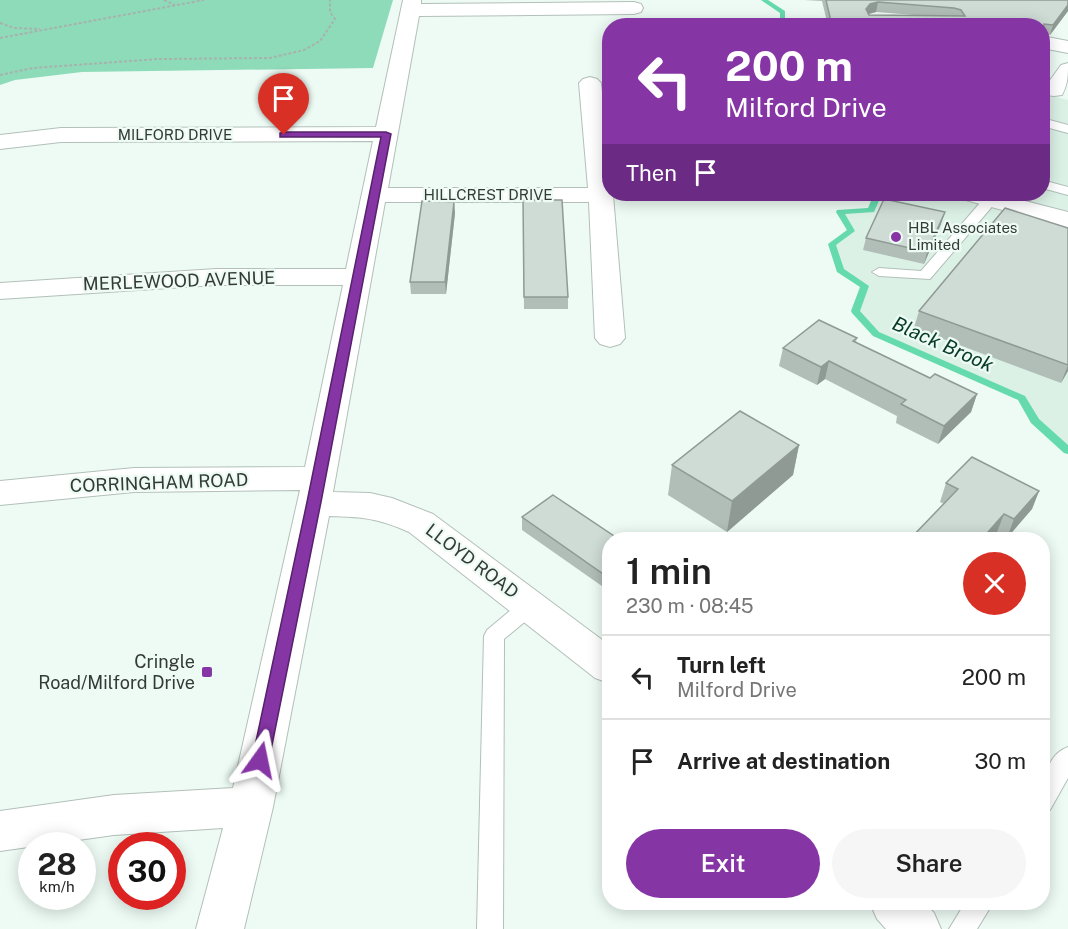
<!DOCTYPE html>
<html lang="en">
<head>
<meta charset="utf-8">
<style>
  body { margin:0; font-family:"Public Sans",sans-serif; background:#f6f6f6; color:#222; height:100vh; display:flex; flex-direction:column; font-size:22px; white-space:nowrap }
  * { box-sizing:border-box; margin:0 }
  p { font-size:20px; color:#767676 }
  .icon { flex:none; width:33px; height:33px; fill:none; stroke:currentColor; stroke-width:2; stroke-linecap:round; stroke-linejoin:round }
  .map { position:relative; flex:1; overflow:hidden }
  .panel { position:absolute; left:602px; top:532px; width:448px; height:378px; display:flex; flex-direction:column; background:#fff; border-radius:24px; box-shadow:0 3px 15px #0003 }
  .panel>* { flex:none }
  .hud { position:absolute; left:602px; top:18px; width:448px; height:183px; border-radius:24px; box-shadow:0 3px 15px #0003; background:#8635a5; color:#fff; overflow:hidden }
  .speed { position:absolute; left:18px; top:832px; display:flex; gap:12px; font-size:30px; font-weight:700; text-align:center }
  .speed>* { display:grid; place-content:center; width:78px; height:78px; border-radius:50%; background:#fff; box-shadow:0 3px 15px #0003; line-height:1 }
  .speed small { font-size:15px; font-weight:400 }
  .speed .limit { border:9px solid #d22; background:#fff; color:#111 }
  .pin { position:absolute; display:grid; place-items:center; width:51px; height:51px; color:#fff; margin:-62px -26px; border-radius:50% 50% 50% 0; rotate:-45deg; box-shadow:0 0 6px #0007 }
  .pin .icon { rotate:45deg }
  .me { position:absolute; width:66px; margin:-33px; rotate:12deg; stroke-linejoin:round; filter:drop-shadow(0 0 4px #0008) }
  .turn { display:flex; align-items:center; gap:21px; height:126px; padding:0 24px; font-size:27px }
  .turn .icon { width:78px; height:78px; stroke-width:2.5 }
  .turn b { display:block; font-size:42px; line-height:51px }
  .then { display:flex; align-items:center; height:57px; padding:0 24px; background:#0003; gap:12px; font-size:22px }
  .round { display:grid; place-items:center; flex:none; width:63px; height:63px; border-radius:32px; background:#f6f6f6 }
  .headline { display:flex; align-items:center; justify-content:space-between; height:102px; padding:0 24px }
  h1 { font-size:36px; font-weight:600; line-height:45px }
  .button { display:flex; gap:12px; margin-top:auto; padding:12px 24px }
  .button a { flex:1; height:69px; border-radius:36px; background:#8635a5; color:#fff; font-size:24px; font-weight:600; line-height:69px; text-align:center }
  .button a+a { background:#f6f6f6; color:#222 }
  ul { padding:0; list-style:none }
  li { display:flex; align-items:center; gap:18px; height:84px; padding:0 24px; border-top:2px solid #e0e0e0 }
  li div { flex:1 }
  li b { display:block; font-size:22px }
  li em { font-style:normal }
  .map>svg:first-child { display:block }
  .built { fill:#dbf1e6 }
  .green { fill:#8edbba }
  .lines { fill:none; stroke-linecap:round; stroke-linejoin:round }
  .stream { fill:#65daad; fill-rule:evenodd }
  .service-casing { stroke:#b2c0b9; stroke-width:2 }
  .minor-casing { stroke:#b2c0b9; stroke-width:2 }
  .path { stroke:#a7b2ac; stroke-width:2; stroke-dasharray:3 2; stroke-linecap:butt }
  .service { fill:#fff; fill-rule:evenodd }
  .minor { fill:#fff; fill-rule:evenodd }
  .wall { fill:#b1bdb7; fill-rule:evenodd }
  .shaded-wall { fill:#909a95 }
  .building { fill:#cedcd5; stroke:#909a95; stroke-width:1.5; fill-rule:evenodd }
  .route { fill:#8635a5; stroke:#57226b; stroke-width:1.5 }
  .poi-dot { fill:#8635a5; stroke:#edfbf4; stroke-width:2 }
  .labels { text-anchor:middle; stroke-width:4.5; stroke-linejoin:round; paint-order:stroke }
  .far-street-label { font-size:15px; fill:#343a37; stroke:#edfbf4 }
  .far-poi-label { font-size:15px; fill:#343a37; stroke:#edfbf4; text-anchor:start }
  .street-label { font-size:18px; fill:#343a37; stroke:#edfbf4 }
  .poi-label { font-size:18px; fill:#343a37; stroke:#edfbf4; text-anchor:end }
  .water-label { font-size:20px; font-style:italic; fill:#063b2a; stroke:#edfbf4 }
</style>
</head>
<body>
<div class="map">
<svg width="1068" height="929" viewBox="0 0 1068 929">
  <rect width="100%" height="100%" fill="#edfbf4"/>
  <polygon class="built" points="1043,94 1068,100 1068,450 1036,421 1023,398 877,333 857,311 867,287 841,270 834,244 852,232 841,213 871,211 879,194 1042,194"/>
  <polygon class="green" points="0,0 393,0 373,68 82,72 15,80 0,85"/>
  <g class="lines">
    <g class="stream">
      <polygon points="761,0 768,0 785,11 785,21 777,26 769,26 780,19 780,13"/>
      <polygon points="874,194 882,194 874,212 845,214 855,231 836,245 844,269 869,286 860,311 879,332 1025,396 1039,419 1068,445 1068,454 1064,453 1031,423 1018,400 873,336 852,313 851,311 860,287 837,272 828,244 847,230 836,212 837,210 868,208"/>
    </g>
    <g class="service-casing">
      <g id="service">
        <polygon points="1042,118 1068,125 1068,133 1042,126"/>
        <polygon points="1042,180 1068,187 1068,195 1042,188"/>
        <polygon points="991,195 996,196 998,199 996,202 930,279 879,276 872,272 879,268 921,271 986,196"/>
        <polygon points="531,597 538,599 541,605 538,611 504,639 503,929 477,929 484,636 487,630 524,599"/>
        <path d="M1068,747V778L1050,810L1042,812C1042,790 1043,756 1068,747Z"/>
        <polygon points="965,903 993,903 977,929 949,929"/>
      </g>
    </g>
    <g class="minor-casing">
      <g id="minor">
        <path d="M403,0H421V4L634,2L641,4L643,8L641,12L634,14L419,16L388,188H588L579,83L583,79L590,77L597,79L601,83L609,157V194L613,195L625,338L620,344L610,347L600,344L595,338L589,202H385L333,492L370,493L392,498L433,514L609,645V683L595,678L409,532C377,518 363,517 329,516L273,807L244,929H196L223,828L114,835L0,851V811L114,795L233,788L300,490L134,492L0,505V481L134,468L305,467L343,285H216L0,299V283L216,269H346L373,141L61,142L0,149V135L61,128L376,127Z"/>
        <polygon points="1042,36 1068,41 1068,53 1042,48"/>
        <path d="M1068,63C1068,75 1068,84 1062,95L1054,96L1046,95L1043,90L1061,65Z"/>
        <polygon points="959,194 998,194 1068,212 1068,228 962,199"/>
        <polygon points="870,903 925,903 934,913 941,929 886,929 877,919"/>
      </g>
    </g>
    <g class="path">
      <polyline points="164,0 175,5"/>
      <polyline points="0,23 14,28 40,29"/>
      <polyline points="0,38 204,0"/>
      <polyline points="0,75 33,68 158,59 270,58 304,50 320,41 335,19 330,12 330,0"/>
    </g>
    <use href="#service" class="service"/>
    <use href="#minor" class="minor"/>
  </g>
  <g class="wall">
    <path d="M804,0H1068V11L1050,35H1044L1042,42V26H828L822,1ZM876,12L927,16L869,15V14Z"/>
    <polygon points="523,200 568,297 568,309 524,309"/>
    <polygon points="454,202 455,213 446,294 411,294 410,282"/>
    <polygon points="941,224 924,264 863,250 866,238"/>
    <polygon points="1068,228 1068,371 1061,383 914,328 919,311"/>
    <polygon points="857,338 856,342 930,378 977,394 971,412 938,444 896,423 897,416 825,379 817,385 779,366 783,348"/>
    <polygon points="799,445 793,475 727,532 668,495 672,465"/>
    <polygon points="946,483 1039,491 1032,509 1007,538 997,532 990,540 909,540 944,504 940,502"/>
    <polygon points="522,517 609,540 609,591 522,530"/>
  </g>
  <g class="shaded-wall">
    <polygon points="878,2 876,12 868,14 866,9 870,4"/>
    <polygon points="1068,5 1068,11 1050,35 1053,25"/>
    <polygon points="454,202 455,213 446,294 445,282"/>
    <polygon points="945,212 941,224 924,264 927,252"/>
    <polygon points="829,361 825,379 817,385 821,367"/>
    <polygon points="1068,365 1068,371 1061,383"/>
    <polygon points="977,394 971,412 938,444 944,426"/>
    <polygon points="799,445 793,475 727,532 732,501"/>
    <polygon points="1039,491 1032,509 1007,538 1014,519"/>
    <polygon points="1004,514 997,532 990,540 981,540"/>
  </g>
  <g class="building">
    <path d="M826,0H1068V5L1053,25L1044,24V39L1042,41V26H832ZM878,2L954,8L961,10L965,16L869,15L866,9L870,4Z"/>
    <polygon points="884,199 945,212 927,252 866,238"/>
    <polygon points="523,200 562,200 568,297 524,297"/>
    <polygon points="422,201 454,202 445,282 410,282"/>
    <polygon points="1005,208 1068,228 1068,365 919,311"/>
    <polygon points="819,320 857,338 853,341 930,378 935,374 977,394 944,426 901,404 906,400 829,361 821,367 783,348"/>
    <polygon points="740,411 799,445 732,501 672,465"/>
    <polygon points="972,457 1039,491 1014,519 1004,514 981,540 909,540 958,489 946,483"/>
    <polygon points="553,495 620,540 609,540 609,578 522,517"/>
    <polygon points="894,534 906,540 888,540"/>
  </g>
  <polygon class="route" points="284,132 386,132 391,134 321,502 269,760 267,765 260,768 254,765 252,760 307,502 381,137 280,137 280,133"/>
  <g class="poi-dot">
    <circle cx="896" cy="237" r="6"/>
    <rect x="201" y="666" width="12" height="12" rx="3"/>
  </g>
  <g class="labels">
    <g class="far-street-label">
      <text x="175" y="140">MILFORD DRIVE</text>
      <text x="488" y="200">HILLCREST DRIVE</text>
    </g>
    <g class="far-poi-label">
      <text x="908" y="233">HBL Associates<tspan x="908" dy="17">Limited</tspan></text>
    </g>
    <g class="street-label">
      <text transform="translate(179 281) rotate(-2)" y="6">MERLEWOOD AVENUE</text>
      <text transform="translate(159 483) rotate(-2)" y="6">CORRINGHAM ROAD</text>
      <text transform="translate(472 561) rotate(37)" y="6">LLOYD ROAD</text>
    </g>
    <g class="poi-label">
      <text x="195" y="668">Cringle<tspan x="195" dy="21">Road/Milford Drive</tspan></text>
    </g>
    <g class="water-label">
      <text transform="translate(943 344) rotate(24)" y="7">Black Brook</text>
    </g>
  </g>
</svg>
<div class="speed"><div>28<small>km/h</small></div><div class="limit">30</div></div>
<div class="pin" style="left:284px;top:135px;background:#d93025"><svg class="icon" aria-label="arrive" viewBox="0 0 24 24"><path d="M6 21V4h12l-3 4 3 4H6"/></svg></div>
<svg class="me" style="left:260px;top:760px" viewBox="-20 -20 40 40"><path d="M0-17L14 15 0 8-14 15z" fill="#8635a5" stroke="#fff" stroke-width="4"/></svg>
<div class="hud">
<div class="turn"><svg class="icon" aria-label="left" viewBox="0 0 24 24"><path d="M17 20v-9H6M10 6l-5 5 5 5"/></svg><div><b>200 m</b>Milford Drive</div></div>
<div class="then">Then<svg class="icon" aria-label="arrive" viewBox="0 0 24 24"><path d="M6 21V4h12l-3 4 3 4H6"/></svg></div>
</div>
<section class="panel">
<div class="headline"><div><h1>1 min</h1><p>230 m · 08:45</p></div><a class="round" style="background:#d93025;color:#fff"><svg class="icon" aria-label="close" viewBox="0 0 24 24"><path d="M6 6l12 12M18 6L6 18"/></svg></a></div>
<ul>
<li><svg class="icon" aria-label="left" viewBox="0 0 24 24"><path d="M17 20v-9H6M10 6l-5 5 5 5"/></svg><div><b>Turn left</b><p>Milford Drive</p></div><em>200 m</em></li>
<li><svg class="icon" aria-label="arrive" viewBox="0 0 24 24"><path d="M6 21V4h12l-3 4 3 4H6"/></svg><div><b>Arrive at destination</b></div><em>30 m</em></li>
</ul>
<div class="button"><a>Exit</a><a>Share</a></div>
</section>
</div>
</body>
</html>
